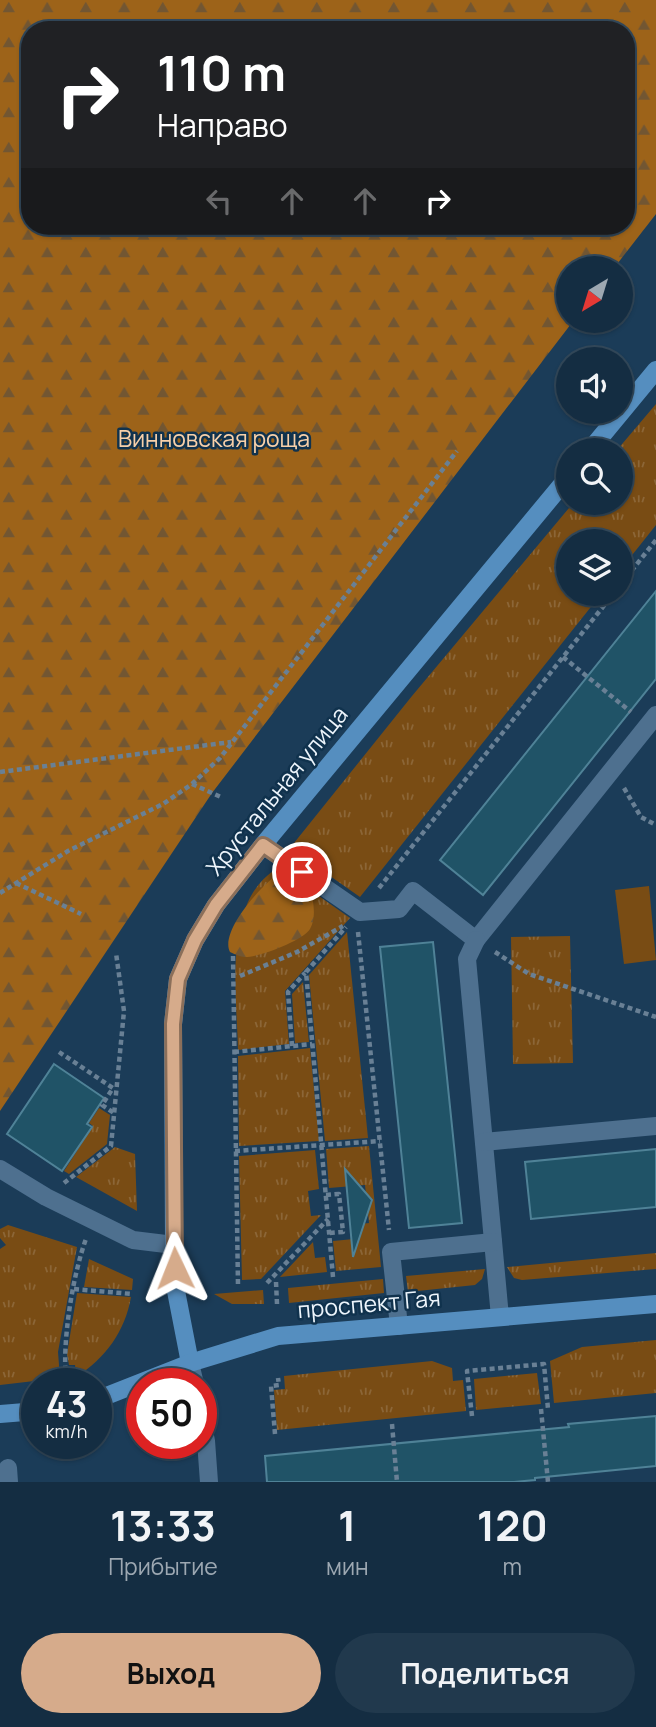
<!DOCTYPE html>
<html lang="ru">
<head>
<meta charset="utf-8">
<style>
  body { margin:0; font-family:Manrope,sans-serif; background:#21394d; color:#f1f3f6; height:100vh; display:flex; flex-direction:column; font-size:26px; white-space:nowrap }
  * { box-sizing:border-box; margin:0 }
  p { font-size:23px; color:#9da8b2 }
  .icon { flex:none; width:38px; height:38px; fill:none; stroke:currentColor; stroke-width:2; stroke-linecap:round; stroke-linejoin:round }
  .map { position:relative; height:1482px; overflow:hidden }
  .drawer { display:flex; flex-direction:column; background:#142d42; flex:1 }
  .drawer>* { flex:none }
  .guide { position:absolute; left:21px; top:21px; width:614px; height:214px; border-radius:28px; box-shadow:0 2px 5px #0004,0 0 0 2px #33495b; background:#202124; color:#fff; overflow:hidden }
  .needle { width:46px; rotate:218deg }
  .tools { position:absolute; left:556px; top:256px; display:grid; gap:14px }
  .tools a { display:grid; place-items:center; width:77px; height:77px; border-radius:50%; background:#142d42; box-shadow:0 2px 5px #0004,0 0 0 2px #33495b; font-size:35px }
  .speed { position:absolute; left:21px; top:1368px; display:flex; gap:14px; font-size:35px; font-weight:700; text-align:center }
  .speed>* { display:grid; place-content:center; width:91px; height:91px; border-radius:50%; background:#142d42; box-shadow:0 2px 5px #0004,0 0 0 2px #33495b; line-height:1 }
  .speed small { font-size:18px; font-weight:400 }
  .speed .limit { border:10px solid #d22; background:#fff; color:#111 }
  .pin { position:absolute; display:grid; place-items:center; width:60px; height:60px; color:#fff; margin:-30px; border:4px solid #fff; border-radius:50%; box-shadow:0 2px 7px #0007 }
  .me { position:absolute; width:77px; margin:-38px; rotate:358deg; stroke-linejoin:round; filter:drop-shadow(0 0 5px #0008) }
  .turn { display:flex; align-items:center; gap:24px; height:147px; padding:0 21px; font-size:32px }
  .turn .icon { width:91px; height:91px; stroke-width:2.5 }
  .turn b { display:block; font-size:49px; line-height:60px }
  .lanes { display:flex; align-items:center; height:66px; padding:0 21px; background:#0003; justify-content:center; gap:35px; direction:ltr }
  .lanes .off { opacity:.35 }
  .eta { display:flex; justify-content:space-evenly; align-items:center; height:119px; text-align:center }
  .eta b { font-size:42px; font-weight:700; line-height:49px }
  .action { display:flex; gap:14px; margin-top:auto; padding:14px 21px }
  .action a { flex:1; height:80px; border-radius:42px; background:#d6ab8b; color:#111; font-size:28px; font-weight:700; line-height:80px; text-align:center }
  .action a+a { background:#21394d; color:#f1f3f6 }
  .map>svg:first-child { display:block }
  .grass { fill:url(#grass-tufts) }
  .forest { fill:url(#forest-firs); fill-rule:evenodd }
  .pitch { fill:#794c14 }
  .building { fill:#205367; stroke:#4f8297; stroke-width:2 }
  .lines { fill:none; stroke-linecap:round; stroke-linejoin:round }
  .path { stroke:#698095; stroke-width:4.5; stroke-dasharray:5 3.5; stroke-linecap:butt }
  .service { stroke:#4e708f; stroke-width:18 }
  .tertiary { stroke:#4e708f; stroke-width:18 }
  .secondary { stroke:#558ebf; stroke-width:18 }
  .route-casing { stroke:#8b6f5a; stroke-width:18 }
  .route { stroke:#d6ab8b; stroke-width:12 }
  .labels { text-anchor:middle; stroke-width:5; stroke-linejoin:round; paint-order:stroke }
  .park-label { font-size:23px; fill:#f8d0a9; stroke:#10324d }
  .street-label { font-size:23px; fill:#edf5fc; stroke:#10324d }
</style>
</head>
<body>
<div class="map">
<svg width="656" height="1482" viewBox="0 0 656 1482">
  <defs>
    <pattern id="grass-tufts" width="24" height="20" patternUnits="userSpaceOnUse" patternTransform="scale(1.75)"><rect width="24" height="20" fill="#794c14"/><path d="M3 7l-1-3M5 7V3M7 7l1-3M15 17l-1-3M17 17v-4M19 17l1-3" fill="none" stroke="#8c6637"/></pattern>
    <pattern id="forest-firs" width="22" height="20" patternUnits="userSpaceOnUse" patternTransform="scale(1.75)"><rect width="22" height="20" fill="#9d6319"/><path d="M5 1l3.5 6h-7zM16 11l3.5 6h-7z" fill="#725632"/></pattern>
  </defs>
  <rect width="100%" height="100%" fill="#1b3c58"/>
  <g class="grass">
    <polygon points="656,404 656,525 621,569 621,541 569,541 569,593 602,593 360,897 290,848 412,696 574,502 621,502 621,450 617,450"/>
    <path d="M276,869L282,870L350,918L285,991L289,1044L238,1050C237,996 222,903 276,869Z"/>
    <polygon points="347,932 368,1138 325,1141 309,975"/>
    <polygon points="570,936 573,1063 513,1064 511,937"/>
    <polygon points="303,982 309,1042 295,1043 292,994"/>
    <polygon points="310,1048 319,1141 239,1146 238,1056"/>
    <polygon points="99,1108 110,1115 107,1144 69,1174 64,1171 93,1126 89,1123"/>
    <polygon points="369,1146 381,1267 336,1271 333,1241 354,1239 353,1225 369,1223 365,1185 329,1188 326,1149"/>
    <polygon points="115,1147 135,1154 137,1211 76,1177"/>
    <polygon points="315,1150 319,1189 308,1191 311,1216 321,1215 261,1279 242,1280 239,1156"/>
    <polygon points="8,1225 77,1247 58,1352 60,1378 0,1385 0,1249 6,1245 0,1238 0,1229"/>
    <polygon points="313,1242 315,1258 325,1257 327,1272 280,1277"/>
    <polygon points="656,1253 656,1269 522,1280 514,1278 507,1267"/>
    <polygon points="89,1259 133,1279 132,1290 84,1287"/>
    <polygon points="485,1269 482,1279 475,1285 408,1292 406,1276"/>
    <polygon points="383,1279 384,1293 289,1303 288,1288"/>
    <polygon points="263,1290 264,1304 232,1304 214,1294"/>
    <path d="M77,1293L131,1297C125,1331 106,1358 76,1377L75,1365H69L67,1354Z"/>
    <polygon points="656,1340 656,1393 554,1403 550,1361 582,1347"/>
    <polygon points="432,1361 452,1368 453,1381 463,1380 466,1411 277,1430 274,1390 285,1389 284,1376"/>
    <polygon points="537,1373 541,1404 476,1410 474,1379"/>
  </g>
  <g class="forest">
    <path d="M0,0H656V214L614,268H569V320H574L212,793L0,1111ZM30,30H626V226H30Z"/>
    <path d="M281,872H291L310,887C313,899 317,917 310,929C302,941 260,957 245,957C240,957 235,954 230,952C219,931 264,882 281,872Z"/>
  </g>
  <polygon class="pitch" points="649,886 656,960 624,964 615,890"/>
  <g class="building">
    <polygon points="656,591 656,679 483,895 440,860"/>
    <polygon points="433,942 462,1223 409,1228 380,947"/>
    <polygon points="54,1064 104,1098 87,1124 92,1127 62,1171 7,1134"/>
    <polygon points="656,1149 656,1207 531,1219 525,1162"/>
    <polygon points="345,1169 372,1200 353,1257"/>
    <polygon points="656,1416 656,1466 535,1478 535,1480 514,1482 267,1482 265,1456 569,1427 568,1424"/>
  </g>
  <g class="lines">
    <g class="path">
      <polyline points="621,584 656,540"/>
      <polyline points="563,657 631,712"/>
      <polyline points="0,772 231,742"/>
      <polyline points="192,784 221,797"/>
      <polyline points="624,788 641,817 656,825"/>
      <polyline points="16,883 81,914"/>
      <polyline points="379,888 614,593"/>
      <polyline points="0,893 68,851 163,804 192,784 220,758 457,451"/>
      <polyline points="358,932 389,1230"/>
      <polyline points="495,952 529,974 656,1017"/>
      <polyline points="233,956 238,1286"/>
      <polyline points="240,976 297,952 343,926"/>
      <polyline points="292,1046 288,992 305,973"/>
      <polyline points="59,1052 113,1088 102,1105 114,1113"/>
      <polyline points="234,1052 312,1044"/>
      <polyline points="235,1151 380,1141"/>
      <polyline points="64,1183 111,1146 124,1011 116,953"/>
      <polyline points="326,1195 339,1194 343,1232 329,1233"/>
      <polyline points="333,1277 306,972 346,927"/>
      <polyline points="276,1282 277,1304"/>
      <polyline points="267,1283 328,1219"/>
      <polyline points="74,1289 132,1294"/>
      <path d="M66,1379C62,1341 73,1274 86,1239"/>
      <polyline points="541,1409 548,1482"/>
      <polyline points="472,1416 467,1371 544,1364 548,1409"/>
      <polyline points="392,1424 397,1482"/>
      <polyline points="275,1434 271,1386 279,1385 278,1378"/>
      <polyline points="77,1444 78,1453"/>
    </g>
    <g class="service">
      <polyline points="263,845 360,912 399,909 413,891 476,940 656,715"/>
      <polyline points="476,940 467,959 500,1317"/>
      <polyline points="484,1142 656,1126"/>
      <polyline points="0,1169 46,1197 133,1240 174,1245"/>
      <polyline points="399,1326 391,1252 493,1242"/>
      <polyline points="8,1468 9,1482"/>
    </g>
    <g class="tertiary">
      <polyline points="190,1363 195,1384"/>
      <polyline points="201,1416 206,1441 209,1482"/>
    </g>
    <g class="secondary">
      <polyline points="590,450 656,370"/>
      <polyline points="190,1363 176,1291 174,1245 173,1024 178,979 195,940 216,905 263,845 569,476"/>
      <polyline points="96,1400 190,1363 278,1336 656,1304"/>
      <polyline points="0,1414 37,1411"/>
    </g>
  </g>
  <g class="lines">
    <g class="route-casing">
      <polyline id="route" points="175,1268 173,1024 178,979 195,940 216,905 263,845 302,872"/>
    </g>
    <use href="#route" class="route"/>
  </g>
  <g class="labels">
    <g class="park-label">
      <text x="214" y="447">Винновская роща</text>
    </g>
    <g class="street-label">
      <text transform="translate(277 791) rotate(-51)" y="8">Хрустальная улица</text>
      <text transform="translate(369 1304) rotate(-5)" y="8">проспект Гая</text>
    </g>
  </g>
</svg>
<div class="tools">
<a><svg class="needle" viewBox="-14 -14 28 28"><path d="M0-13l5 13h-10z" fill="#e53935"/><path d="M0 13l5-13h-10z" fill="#9da8b2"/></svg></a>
<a><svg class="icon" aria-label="sound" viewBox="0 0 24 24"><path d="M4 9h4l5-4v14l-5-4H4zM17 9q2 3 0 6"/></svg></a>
<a><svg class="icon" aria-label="search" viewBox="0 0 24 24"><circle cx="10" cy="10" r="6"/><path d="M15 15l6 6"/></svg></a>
<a><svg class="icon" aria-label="layers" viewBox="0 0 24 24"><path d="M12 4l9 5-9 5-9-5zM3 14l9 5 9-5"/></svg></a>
</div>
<div class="speed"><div>43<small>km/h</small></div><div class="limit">50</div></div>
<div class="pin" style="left:302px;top:872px;background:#d93025"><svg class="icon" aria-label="arrive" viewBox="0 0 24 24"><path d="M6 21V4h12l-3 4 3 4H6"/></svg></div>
<svg class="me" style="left:175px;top:1268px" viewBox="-20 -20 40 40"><path d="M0-17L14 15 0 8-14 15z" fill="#d6ab8b" stroke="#fff" stroke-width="4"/></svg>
<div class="guide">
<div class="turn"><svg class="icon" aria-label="right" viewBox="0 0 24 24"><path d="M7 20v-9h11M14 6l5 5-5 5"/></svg><div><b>110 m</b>Направо</div></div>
<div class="lanes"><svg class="icon off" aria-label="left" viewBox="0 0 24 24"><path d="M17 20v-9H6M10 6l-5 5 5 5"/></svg><svg class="icon off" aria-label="ahead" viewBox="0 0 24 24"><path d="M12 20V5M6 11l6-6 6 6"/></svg><svg class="icon off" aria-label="ahead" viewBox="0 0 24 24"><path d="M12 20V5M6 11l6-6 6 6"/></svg><svg class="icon" aria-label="right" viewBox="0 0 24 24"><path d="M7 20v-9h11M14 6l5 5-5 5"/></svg></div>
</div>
</div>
<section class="drawer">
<div class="eta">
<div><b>13:33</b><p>Прибытие</p></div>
<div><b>1</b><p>мин</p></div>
<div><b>120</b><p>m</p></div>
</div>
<div class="action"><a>Выход</a><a>Поделиться</a></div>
</section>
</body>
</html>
